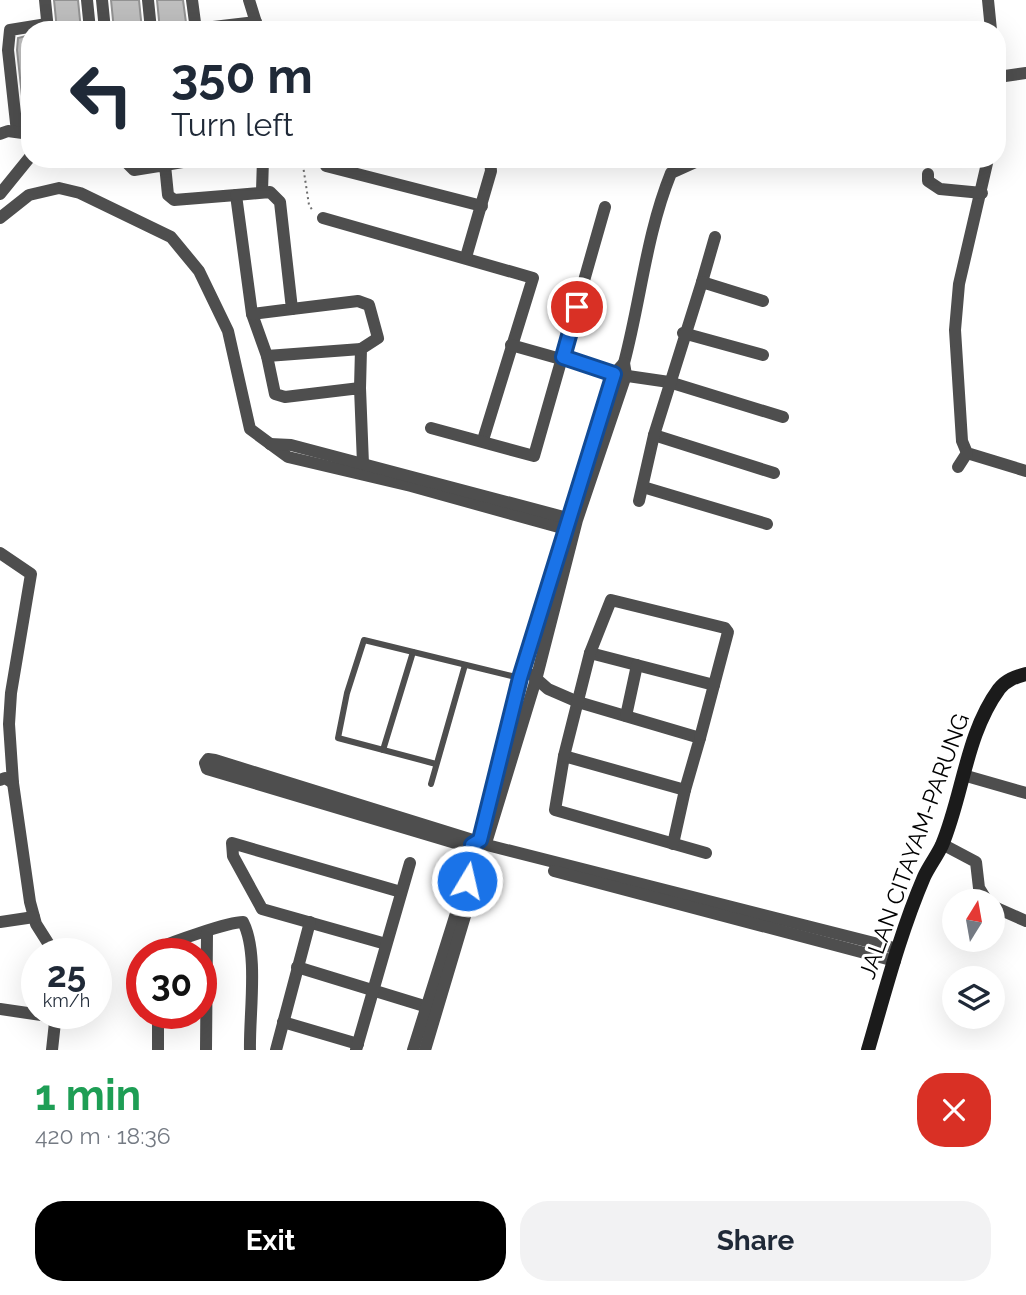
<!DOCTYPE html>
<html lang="en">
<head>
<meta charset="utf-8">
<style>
  body { margin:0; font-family:Raleway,sans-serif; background:#f2f2f3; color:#1f2937; height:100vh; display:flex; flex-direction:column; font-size:26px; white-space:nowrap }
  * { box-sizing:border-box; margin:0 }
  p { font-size:23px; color:#747a83 }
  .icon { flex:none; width:38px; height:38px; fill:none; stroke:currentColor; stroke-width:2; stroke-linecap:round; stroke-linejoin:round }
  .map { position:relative; height:1050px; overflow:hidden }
  .side { display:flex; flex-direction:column; background:#fff; flex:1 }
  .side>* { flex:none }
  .banner { position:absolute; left:21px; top:21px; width:985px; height:147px; border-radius:28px; box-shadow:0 7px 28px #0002; background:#fff; color:#1f2937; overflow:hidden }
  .needle { width:46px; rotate:11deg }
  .controls { position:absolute; left:942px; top:889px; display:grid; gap:14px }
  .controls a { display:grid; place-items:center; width:63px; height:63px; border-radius:50%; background:#fff; box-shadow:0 7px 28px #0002; font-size:35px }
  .speed { position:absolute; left:21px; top:938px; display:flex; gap:14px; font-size:35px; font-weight:700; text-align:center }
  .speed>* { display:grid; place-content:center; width:91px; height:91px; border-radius:50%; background:#fff; box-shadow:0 7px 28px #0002; line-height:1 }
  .speed small { font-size:18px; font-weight:400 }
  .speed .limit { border:10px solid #d22; background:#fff; color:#111 }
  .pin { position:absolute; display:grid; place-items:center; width:60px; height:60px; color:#fff; margin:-30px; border:4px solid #fff; border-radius:50%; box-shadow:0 2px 7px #0007 }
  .me { position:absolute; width:77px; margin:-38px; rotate:9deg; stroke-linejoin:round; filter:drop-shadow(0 0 5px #0008) }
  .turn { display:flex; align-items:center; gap:24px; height:147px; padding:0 35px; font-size:32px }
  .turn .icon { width:91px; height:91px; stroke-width:2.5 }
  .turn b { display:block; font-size:49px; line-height:60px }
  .round { display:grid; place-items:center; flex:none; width:74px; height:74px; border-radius:28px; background:#f2f2f3 }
  .headline { display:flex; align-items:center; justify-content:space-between; height:119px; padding:0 35px }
  h1 { font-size:42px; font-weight:700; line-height:52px; color:#1e9e55 }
  .button { display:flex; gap:14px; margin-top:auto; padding:14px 35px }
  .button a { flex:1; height:80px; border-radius:28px; background:#000; color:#fff; font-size:28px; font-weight:700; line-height:80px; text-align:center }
  .button a+a { background:#f2f2f3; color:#1f2937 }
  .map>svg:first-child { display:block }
  .building { fill:#bebebe; stroke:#929292; stroke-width:2 }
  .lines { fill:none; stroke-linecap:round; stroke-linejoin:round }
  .path { stroke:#707070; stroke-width:2; stroke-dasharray:2 3.5; stroke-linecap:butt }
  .lane { stroke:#4e4e4e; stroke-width:6 }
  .street { stroke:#4e4e4e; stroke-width:12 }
  .secondary { stroke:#1b1b1b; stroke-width:14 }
  .route-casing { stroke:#114b97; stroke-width:18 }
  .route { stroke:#1a73e8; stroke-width:12 }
  .labels { text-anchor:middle; stroke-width:6; stroke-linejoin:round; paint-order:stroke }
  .street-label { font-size:23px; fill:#000; stroke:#fff }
</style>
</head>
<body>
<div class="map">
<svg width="1026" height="1050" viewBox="0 0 1026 1050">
  <rect width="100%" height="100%" fill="#fff"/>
  <g class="building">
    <polygon points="54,0 78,0 81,30 57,30"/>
    <polygon points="111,0 139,0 142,30 114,30"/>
    <polygon points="157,0 183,0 187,30 160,30"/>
    <polygon points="26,36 30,124 25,124 17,50 18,38"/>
  </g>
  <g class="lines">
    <g class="path">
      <polyline points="302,159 309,205 313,211"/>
      <polyline points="304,159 316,163"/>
    </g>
    <g class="lane">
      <polyline points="383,750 413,652"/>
      <polyline points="436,764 338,738 347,693 364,640 520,678"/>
      <polyline points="431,784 465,665"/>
    </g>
    <g class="street">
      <polyline points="45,0 48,30"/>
      <polyline points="87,0 90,30"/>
      <polyline points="102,0 105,30"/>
      <polyline points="148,0 151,30"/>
      <polyline points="192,0 196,30"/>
      <polyline points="249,0 258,29"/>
      <polyline points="988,0 991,30"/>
      <polyline points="196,29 256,22"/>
      <polyline points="998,77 1026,73"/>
      <polyline points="17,132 8,50 10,30 47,24"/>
      <polyline points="0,134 8,131 30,134"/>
      <polyline points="123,159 134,170 165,165 168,195 174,200 236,195 252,314 267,356 275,394 285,397 360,388 363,464"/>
      <polyline points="988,159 959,284 955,330 962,441 967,453 1026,471"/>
      <polyline points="165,165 200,159"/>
      <polyline points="326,166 482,206"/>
      <polyline points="928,174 928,181 940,189 982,193"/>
      <polyline points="262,191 263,159"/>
      <polyline points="0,194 30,157"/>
      <polyline points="236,195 270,192 280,202 292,309 252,314"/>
      <polyline points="0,218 29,195 59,188 80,193 171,237 199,271 228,331 250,429 288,457 411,486 573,531"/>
      <polyline points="323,218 533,278 483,440"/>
      <polyline points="466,257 491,171 490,159"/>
      <polyline points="702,282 715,237"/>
      <polyline points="292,309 358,301 369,305 378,338 361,349 360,388"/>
      <polyline points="683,333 763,355"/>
      <polyline points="511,345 614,374 669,382 783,417"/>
      <polyline points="267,356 361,349"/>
      <path d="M624,363C641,299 646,235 671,173L702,159"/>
      <polyline points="431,428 534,456 605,207"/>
      <polyline points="654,435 774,473"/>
      <polyline points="270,444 291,445 575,520"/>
      <polyline points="958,467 967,453"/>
      <polyline points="643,487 767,524"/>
      <polyline points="639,501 654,435 702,282 763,301"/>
      <polyline points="0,553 31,574 11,693 9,724 13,783 30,902 36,924 55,954"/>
      <polyline points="590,653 714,685"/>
      <polyline points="532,675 548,689 578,702 700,738 685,790 564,756 555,810 706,853"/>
      <polyline points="626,716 637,665"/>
      <polyline points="564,756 590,653 611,600 725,628 728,632 700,738"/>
      <polyline points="963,775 1026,793"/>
      <polyline points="0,780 5,778 13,783"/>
      <polyline points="479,840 520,678 614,374 624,363 626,375 577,520 537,676 486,843"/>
      <polyline points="673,844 685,790"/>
      <polyline points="942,844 976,862 979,888 987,901"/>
      <polyline points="487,845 898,949"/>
      <polyline points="472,848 207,769 205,763 208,759 215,760 476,841"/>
      <polyline points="554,871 895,961"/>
      <polyline points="992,906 1026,921"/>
      <polyline points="0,922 34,917"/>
      <polyline points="386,944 262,909 233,856 232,843 401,892"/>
      <path d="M157,954L156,949C172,942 228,922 243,922C259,953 249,1015 250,1050"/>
      <polyline points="297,967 434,1009"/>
      <polyline points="0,1009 55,1017"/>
      <polyline points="283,1022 358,1044"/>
      <polyline points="52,1050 56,1013"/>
      <polyline points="158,1050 158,1013"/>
      <polyline points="206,1050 207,933"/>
      <polyline points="276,1050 310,922"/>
      <polyline points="356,1050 410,863"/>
      <polyline points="413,1050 475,853"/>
      <polyline points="425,1050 465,916"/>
    </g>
    <path class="secondary" d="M868,1050C885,992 900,933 924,877C929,866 937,856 942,845C963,795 966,734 999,689C1006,680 1015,677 1026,674"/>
  </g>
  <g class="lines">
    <g class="route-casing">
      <polyline id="route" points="467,881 475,853 472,845 480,840 520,678 614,374 563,357 577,307"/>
    </g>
    <use href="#route" class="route"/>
  </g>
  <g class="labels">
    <g class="street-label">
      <text transform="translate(914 846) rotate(-70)" y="8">JALAN CITAYAM-PARUNG</text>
    </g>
  </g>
</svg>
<div class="controls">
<a><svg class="needle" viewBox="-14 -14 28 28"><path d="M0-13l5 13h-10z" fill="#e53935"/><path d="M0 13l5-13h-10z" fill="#747a83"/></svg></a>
<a><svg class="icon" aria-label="layers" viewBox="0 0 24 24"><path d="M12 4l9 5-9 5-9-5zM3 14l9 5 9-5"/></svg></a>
</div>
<div class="speed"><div>25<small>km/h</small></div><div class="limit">30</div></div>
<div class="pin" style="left:577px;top:307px;background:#d93025"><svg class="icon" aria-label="arrive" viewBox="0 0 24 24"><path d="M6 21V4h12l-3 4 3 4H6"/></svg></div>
<svg class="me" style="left:467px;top:881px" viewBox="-20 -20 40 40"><circle r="17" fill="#1a73e8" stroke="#fff" stroke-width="3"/><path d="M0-11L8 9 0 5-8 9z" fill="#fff"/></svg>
<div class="banner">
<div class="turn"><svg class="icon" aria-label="left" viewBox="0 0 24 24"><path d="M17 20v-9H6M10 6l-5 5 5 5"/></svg><div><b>350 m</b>Turn left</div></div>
</div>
</div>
<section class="side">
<div class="headline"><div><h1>1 min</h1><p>420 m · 18:36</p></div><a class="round" style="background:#d93025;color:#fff"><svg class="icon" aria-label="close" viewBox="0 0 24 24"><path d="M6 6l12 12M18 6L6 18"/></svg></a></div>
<div class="button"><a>Exit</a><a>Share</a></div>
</section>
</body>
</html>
